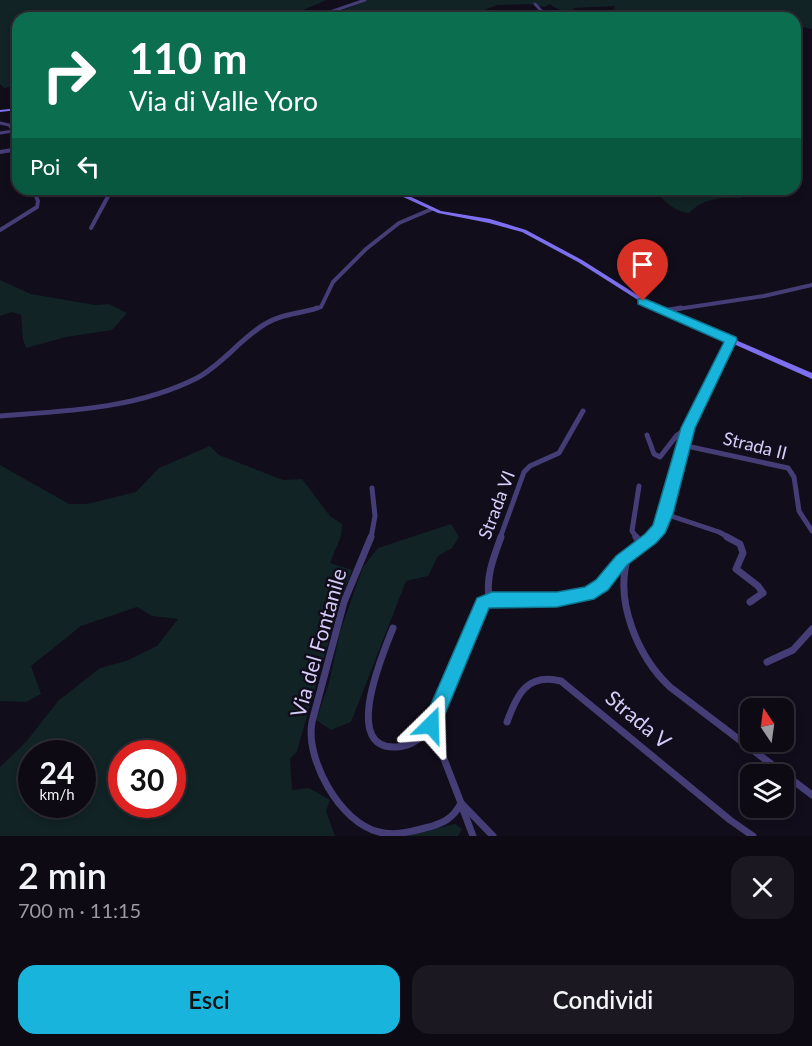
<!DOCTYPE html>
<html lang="it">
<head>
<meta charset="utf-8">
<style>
  body { margin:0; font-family:Lato,sans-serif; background:#1b1822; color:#f1f3f6; height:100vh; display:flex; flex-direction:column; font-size:22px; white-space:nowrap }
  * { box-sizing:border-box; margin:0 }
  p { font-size:20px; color:#9a9aa0 }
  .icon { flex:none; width:33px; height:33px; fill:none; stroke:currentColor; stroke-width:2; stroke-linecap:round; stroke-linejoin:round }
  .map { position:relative; height:836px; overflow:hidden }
  .details { display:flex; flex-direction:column; background:#0d0a14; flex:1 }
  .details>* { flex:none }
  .hud { position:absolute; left:12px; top:12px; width:789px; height:183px; border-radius:18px; box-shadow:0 3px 9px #0003,0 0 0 2px #2d2b34; background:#0b6e4f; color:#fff; overflow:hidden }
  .needle { width:39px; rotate:347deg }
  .buttons { position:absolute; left:740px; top:698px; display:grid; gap:12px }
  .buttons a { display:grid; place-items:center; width:54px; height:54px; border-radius:12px; background:#0d0a14; box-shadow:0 3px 9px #0003,0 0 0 2px #2d2b34; font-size:30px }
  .speed { position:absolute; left:18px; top:740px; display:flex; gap:12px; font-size:30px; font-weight:700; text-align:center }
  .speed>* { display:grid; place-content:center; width:78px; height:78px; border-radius:50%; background:#0d0a14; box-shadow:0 3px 9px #0003,0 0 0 2px #2d2b34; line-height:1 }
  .speed small { font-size:15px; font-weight:400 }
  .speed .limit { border:9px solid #d22; background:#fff; color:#111 }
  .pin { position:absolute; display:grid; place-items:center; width:51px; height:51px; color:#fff; margin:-62px -26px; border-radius:50% 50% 50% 0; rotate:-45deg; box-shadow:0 0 6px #0007 }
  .pin .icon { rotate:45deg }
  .me { position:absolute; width:66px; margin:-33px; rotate:22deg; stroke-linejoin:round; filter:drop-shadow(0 0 4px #0008) }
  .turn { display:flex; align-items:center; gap:21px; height:126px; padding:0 18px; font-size:27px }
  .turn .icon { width:78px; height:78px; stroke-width:2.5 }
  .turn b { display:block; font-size:42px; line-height:51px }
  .then { display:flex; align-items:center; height:57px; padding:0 18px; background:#0003; gap:12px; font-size:22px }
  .round { display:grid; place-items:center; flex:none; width:63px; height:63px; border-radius:18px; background:#1b1822 }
  .summary { display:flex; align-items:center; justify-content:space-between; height:102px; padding:0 18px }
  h1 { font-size:36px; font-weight:600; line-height:45px }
  .button { display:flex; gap:12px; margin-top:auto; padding:12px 18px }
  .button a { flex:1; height:69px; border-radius:18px; background:#18b4db; color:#111; font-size:24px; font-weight:600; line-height:69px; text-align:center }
  .button a+a { background:#1b1822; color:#f1f3f6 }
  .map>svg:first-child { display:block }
  .green { fill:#112325; fill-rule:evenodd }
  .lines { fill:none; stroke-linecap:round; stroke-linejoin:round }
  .minor-far3 { stroke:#453d76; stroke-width:3 }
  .minor-far2 { stroke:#453d76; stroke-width:4 }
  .minor-far1 { stroke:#453d76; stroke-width:5 }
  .minor { stroke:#453d76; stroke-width:7 }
  .secondary { fill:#7e6fef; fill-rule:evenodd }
  .route { fill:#18b4db; stroke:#10758e; stroke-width:1.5 }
  .labels { text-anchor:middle; stroke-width:5; stroke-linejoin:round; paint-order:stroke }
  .street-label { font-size:18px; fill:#d7cdfa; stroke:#110d1b }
  .near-street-label { font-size:21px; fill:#d7cdfa; stroke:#110d1b }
</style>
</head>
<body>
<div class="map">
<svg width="812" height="836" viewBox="0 0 812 836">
  <rect width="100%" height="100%" fill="#110d1b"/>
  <g class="green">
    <path d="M0,0H326C315,6 299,10 290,18H18V86L4,88L0,84Z"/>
    <path d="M368,0H812V29L795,26V18H617L610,15L615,6L575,8C568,13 556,10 550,4L544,7L529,4L497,5L465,18H324Z"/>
    <path d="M655,189H753L741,198C721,198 705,197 689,213C676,212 662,201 655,189Z"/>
    <polygon points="0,280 31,294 95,305 109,304 127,313 112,330 66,337 26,348 23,340 21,315 12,312 0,316"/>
    <path d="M210,446L219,455L283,480L302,479L330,516L342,524L341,536L330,563L352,570L340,602L297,751L290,759L292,790L309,788L330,800L326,811L335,836H0V767L26,742L58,701L100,668L126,661L157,646L178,619L152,616L137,607L81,626L31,666L41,694L26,702L0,701V465L69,504H87L136,492L159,468ZM32,753H82V804H32ZM122,753H172V804H122Z"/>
    <polygon points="451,524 459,537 452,548 438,556 428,576 406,581 351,722 331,730 316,720 329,683 340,632 363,567 378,548"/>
    <polygon points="455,824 462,829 458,836 407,836"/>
  </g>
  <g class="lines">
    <g class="minor-far3">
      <polyline points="535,4 548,18"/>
      <polyline points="325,18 330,12 365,0"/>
      <polyline points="0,123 9,125 13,131 18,130"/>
      <polyline points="0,133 13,131"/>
    </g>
    <g class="minor-far2">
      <polyline points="0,152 18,149"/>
      <polyline points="91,228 112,189"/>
      <polyline points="0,230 37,207 38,201 33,189"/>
      <polyline points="312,310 321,307 333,282 366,249 399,223 432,209"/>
      <polyline points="671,310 764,296 812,285"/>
    </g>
    <g class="minor-far1">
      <polyline points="663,311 681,308"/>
      <path d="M0,416C66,411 136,409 197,378C223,364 240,339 265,324C280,314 300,314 317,308"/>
      <polyline points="647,435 654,454 660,457 677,435 688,428"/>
      <polyline points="682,445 788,468 794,477 799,511 812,531"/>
      <polyline points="665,514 719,532 730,538"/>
      <polyline points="371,538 375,516 372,488"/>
      <polyline points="500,538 524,472 530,466 559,453 583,411"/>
      <polyline points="637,538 632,531 639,486"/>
      <polyline points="650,538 654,535 665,514 688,428 731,340"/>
    </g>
    <g class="minor">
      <path d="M371,537L344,602L312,722C305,759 340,823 379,832C394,836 410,832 425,828C442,824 453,819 461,803"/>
      <polyline points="636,537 642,545"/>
      <polyline points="727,537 740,544 743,553 736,569 758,586 763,593 750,602"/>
      <path d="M628,557C614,601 638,657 670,687L812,795"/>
      <path d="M489,599C486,576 493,559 501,537"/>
      <path d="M393,628C384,651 340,751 397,747C412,746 423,737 431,725"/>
      <polyline points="767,662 793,650 812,629"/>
      <path d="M507,722C517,694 527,673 561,681L730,820L753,836"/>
      <polyline points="462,807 473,836"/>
      <polyline points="493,836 461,803 431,725 478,610 489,599 557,599 588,593 602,585 622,560 652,537"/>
    </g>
    <g class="secondary">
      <polygon points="18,108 18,110 0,112 0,110"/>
      <polygon points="386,189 394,189 441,211 490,219 526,230 582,260 650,303 812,373 812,379 646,305 578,262 522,232 489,223 438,213"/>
    </g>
  </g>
  <polygon class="route" points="643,298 736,337 737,340 695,428 673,514 665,533 656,543 627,565 608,590 594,599 557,607 489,608 438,731 431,734 425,731 422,725 477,598 492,592 557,592 585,587 596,580 616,556 645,534 653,525 681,428 724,342 638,304 638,299"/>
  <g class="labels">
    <g class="street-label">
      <text transform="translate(755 446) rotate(14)" y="6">Strada II</text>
      <text transform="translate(497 505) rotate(-69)" y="6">Strada VI</text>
    </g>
    <g class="near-street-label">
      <text transform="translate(319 643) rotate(-74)" y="7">Via del Fontanile</text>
      <text transform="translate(638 720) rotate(40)" y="7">Strada V</text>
    </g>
  </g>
</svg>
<div class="buttons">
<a><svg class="needle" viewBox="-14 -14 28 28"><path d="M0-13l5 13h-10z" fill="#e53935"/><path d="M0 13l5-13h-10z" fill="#9a9aa0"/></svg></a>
<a><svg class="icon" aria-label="layers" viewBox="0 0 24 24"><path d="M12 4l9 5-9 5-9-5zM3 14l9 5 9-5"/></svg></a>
</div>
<div class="speed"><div>24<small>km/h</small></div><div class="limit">30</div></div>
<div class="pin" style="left:643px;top:301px;background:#d93025"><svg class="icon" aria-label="arrive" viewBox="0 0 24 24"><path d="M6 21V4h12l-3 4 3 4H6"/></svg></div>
<svg class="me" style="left:431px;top:725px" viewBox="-20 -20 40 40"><path d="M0-17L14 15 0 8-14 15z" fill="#18b4db" stroke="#fff" stroke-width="4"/></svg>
<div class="hud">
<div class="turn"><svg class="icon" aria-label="right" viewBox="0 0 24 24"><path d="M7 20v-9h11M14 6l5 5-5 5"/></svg><div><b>110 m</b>Via di Valle Yoro</div></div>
<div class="then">Poi<svg class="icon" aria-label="left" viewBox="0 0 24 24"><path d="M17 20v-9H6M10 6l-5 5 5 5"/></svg></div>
</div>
</div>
<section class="details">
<div class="summary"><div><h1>2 min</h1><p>700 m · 11:15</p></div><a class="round"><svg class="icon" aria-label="close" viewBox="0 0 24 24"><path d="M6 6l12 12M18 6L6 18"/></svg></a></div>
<div class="button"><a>Esci</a><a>Condividi</a></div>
</section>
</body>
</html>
